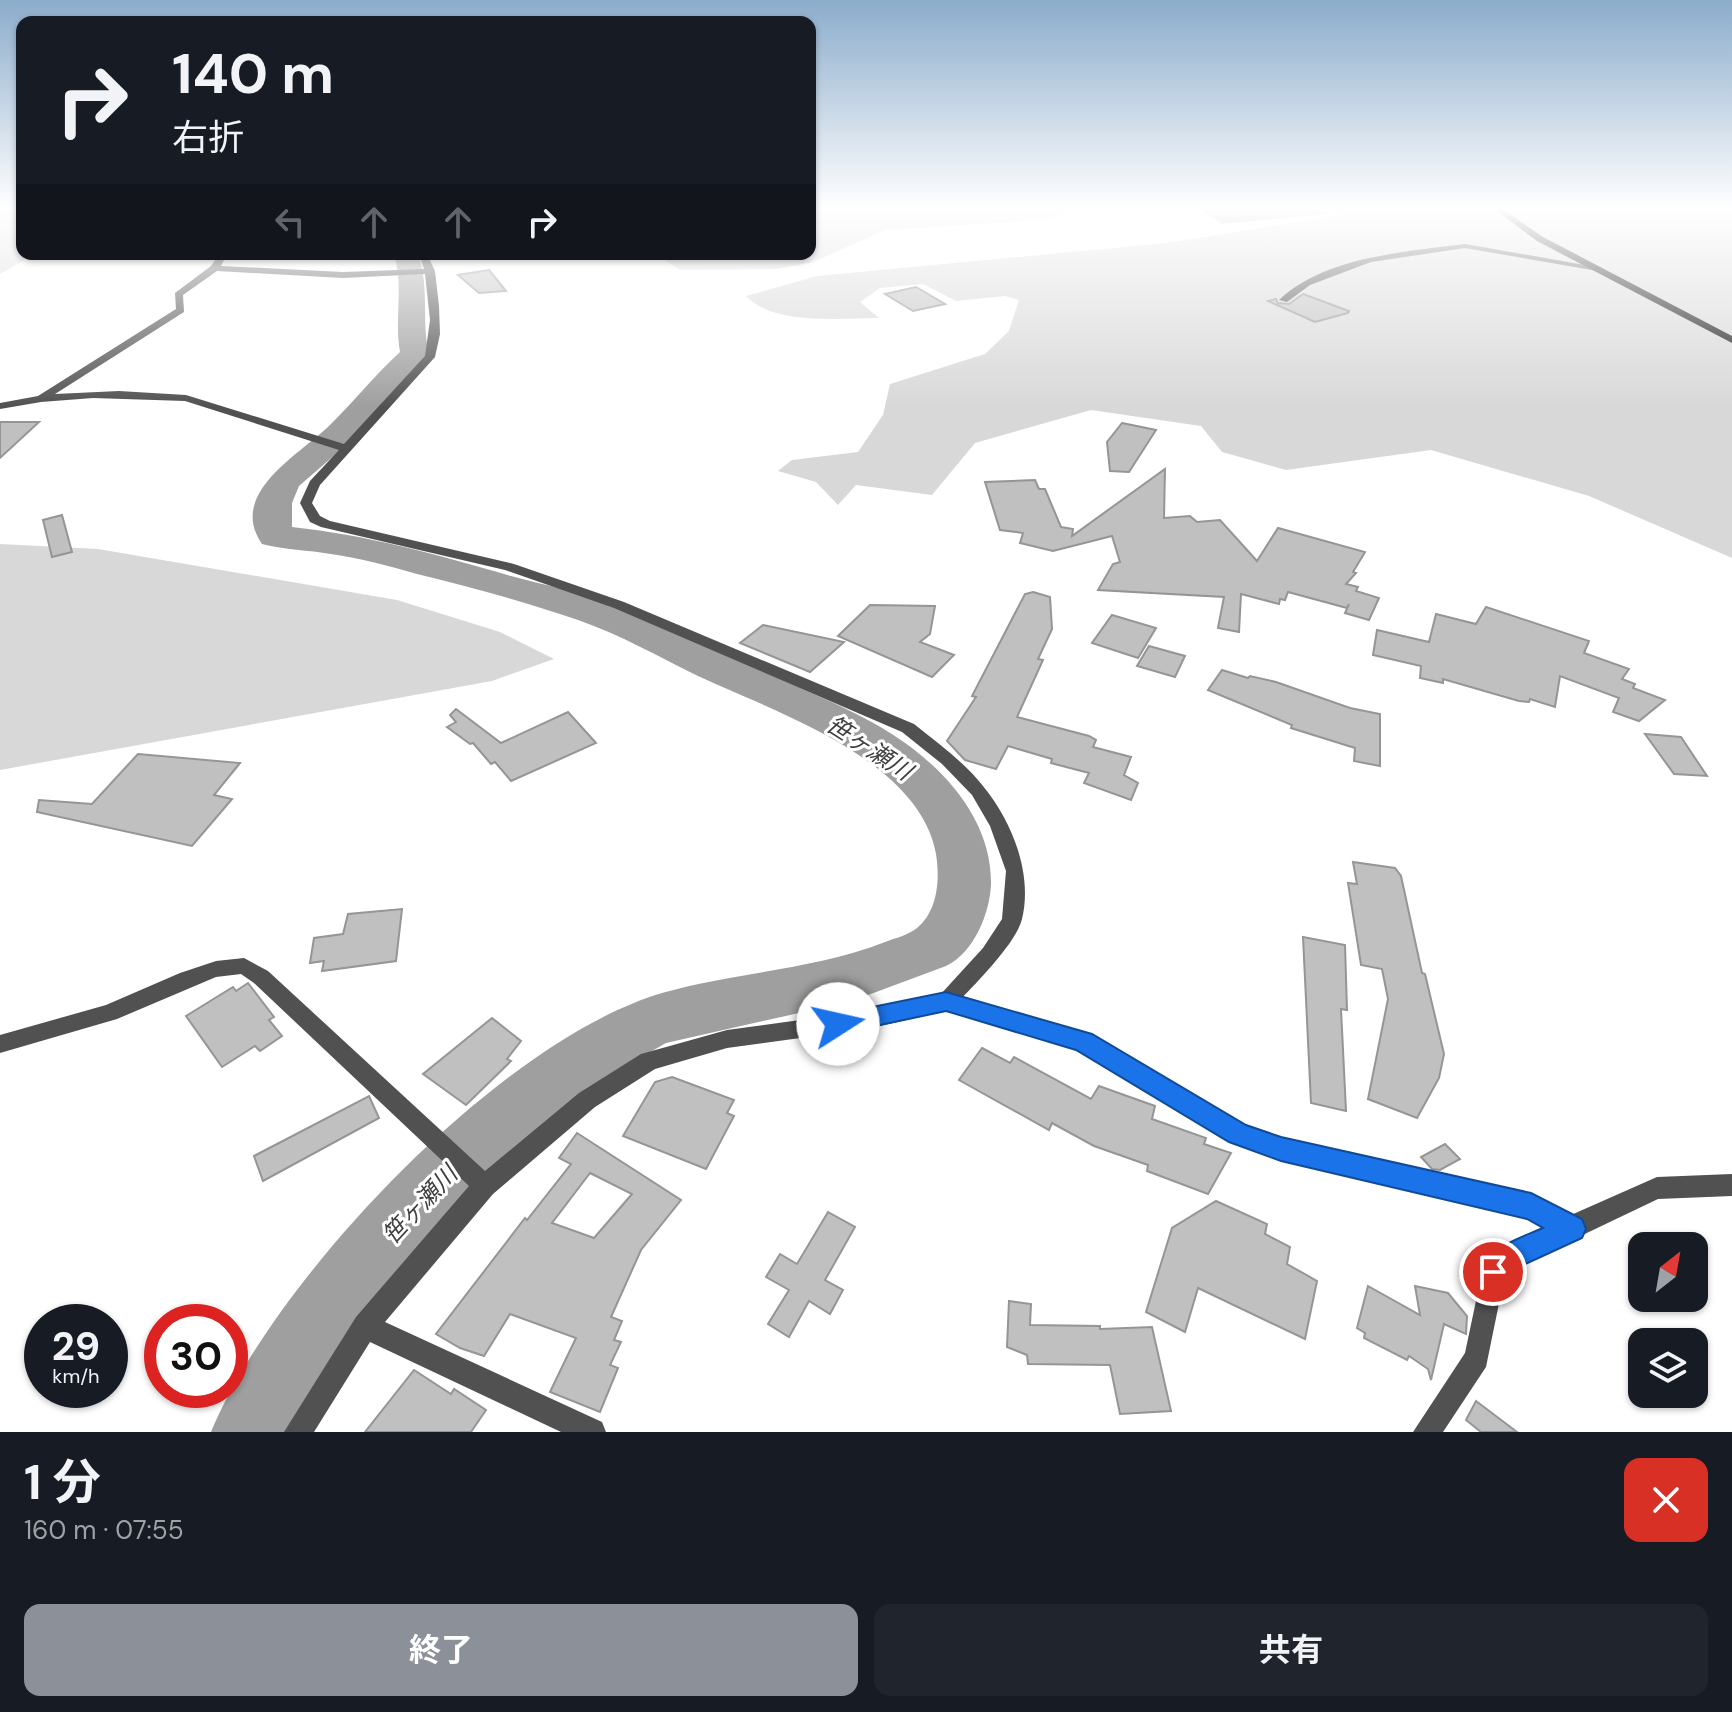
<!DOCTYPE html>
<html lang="ja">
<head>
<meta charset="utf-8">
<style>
  body { margin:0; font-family:"DM Sans","Noto Sans JP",sans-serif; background:#20242c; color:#f1f3f6; height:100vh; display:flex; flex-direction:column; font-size:30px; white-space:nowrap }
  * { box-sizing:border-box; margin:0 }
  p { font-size:26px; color:#9ea1a6 }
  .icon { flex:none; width:44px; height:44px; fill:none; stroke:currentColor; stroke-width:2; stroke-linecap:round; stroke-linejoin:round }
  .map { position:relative; height:1432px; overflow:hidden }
  .details { display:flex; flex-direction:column; background:#171b24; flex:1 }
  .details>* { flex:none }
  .top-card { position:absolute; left:16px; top:16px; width:800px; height:244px; border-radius:16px; box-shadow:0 2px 6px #0004; background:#171b24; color:#f1f3f6; overflow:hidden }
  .needle { width:52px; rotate:31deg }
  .buttons { position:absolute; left:1628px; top:1232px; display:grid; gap:16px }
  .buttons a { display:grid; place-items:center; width:80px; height:80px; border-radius:16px; background:#171b24; box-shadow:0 2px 6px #0004; font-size:40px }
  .speed { position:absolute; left:24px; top:1304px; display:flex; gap:16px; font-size:40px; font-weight:700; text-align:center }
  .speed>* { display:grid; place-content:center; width:104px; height:104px; border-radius:50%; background:#171b24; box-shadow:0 2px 6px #0004; line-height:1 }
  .speed small { font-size:20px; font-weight:400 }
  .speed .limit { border:12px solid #d22; background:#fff; color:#111 }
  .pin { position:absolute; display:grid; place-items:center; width:68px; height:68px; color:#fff; margin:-34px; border:4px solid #fff; border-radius:50%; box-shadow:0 2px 8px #0007 }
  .me { position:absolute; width:88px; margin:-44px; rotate:80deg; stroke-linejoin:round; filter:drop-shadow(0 0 6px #0008) }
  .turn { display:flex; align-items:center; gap:28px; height:168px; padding:0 24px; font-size:36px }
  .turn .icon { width:104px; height:104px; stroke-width:2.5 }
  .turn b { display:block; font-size:56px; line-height:68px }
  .lanes { display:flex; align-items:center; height:76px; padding:0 24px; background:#0003; justify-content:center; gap:40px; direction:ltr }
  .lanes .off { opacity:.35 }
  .round { display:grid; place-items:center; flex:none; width:84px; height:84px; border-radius:16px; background:#20242c }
  .overview { display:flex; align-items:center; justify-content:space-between; height:136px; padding:0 24px }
  h1 { font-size:48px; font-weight:700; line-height:60px }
  .primary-button { display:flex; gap:16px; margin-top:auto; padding:16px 24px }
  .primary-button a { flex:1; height:92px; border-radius:16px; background:#8c9099; color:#fff; font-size:32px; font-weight:700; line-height:92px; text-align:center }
  .primary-button a+a { background:#20242c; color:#f1f3f6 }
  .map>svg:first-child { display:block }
  .green { fill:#d8d8d8 }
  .water { fill:#9f9f9f }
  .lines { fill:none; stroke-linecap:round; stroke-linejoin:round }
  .river { fill:#9f9f9f; fill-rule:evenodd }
  .building { fill:#c0c0c0; stroke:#959595; stroke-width:2; fill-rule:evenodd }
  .street { fill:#515151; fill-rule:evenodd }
  .secondary { fill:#1e1e1e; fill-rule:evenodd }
  .route { fill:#1a73e8; stroke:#114b97; stroke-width:2 }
  .labels { text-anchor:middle; stroke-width:6; stroke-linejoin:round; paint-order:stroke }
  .water-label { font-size:24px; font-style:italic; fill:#404040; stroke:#fff }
</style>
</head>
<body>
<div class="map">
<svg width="1732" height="1432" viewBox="0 0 1732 1432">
  <rect width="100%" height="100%" fill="#fff"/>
  <g class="green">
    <polygon points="0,208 22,208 22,254 34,254 0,274"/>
    <polygon points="810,208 1088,208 1041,220 885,230 813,262 777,269 680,270 655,254 810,254"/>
    <path d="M1319,208H1732V558L1589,496L1431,450L1286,470L1222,452L1201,426L1091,410L975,443L932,495L856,485L838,505L816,482L778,471L792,460L858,452L883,415L890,384L985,354L1009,331L1019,300L1005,296L956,301L923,284L880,288L860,302L879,318C840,318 774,326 746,296L817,276L1167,243L1339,215V212Z"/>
    <polygon points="0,544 98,549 397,600 500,632 554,659 492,681 0,770"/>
  </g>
  <polygon class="water" points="1198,208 1309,208 1335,213 1222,224"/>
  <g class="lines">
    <path class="river" d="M394,254H418C430,287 421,320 429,354L384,401L352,440L299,486L292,503V527C367,535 439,555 511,576C544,585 579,592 611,603C663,623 715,650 766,673C823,699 883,720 930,763C965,794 992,837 991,884C990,913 974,953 946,966L852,1001L666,1043L603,1079L529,1139L441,1230L362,1329L296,1432H211C275,1278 500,1041 662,993C735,972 814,970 885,942C896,938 908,935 917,928C938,911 940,879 936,854C919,759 775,712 698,676C659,657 619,634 578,620C526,602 471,587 417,574C389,566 360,558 331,554C308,550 285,550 262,544C226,492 303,453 332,423C355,400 375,375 400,352C394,319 404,287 394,254Z"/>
  </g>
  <g class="building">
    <polygon points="489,270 506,291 479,293 458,275"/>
    <polygon points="916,287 923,291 945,304 913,311 885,294"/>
    <polygon points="1303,294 1349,311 1348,313 1315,322 1268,301 1276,299 1278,303 1289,304"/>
    <polygon points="0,422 39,422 0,458"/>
    <polygon points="1122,423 1156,430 1129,472 1110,471 1107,442"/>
    <polygon points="1165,469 1164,518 1190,516 1197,522 1220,520 1257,561 1278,528 1365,552 1353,572 1356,573 1346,584 1358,587 1356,591 1379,598 1369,620 1345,613 1349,604 1347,608 1288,592 1285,600 1280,599 1279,604 1241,594 1239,632 1218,628 1224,597 1098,590 1113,564 1120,562 1112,536 1053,551 1020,543 1023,533 1000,530 985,482 1035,480 1039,489 1045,489 1061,527 1073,529 1072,536"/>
    <polygon points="62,515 72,552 52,557 43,520"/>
    <polygon points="1033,592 1050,597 1052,629 1038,659 1043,660 1017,717 1089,736 1096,740 1093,747 1131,757 1124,775 1138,783 1131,800 1084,783 1089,773 1051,763 1052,759 1008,746 996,769 965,760 947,741 976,697 972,696 1025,594"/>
    <polygon points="870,605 935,606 930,634 920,642 954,655 932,677 838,636"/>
    <polygon points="1486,607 1589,641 1584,653 1629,669 1622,679 1635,684 1633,688 1665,700 1639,721 1613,712 1619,698 1560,676 1555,707 1530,699 1529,702 1519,701 1443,679 1443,683 1420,678 1421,666 1373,655 1377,630 1429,642 1436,614 1476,624"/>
    <polygon points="1112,615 1156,628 1138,658 1092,643"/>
    <polygon points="763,625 844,642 810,672 740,643"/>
    <polygon points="1149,646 1185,656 1175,677 1137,666"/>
    <polygon points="1222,670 1248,678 1250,676 1276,682 1350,708 1380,714 1380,766 1354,761 1355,748 1291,728 1292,725 1208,690"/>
    <polygon points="456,709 501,743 568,712 596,743 511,781 495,762 491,764 473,743 470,744 447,727 456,722 450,715"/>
    <polygon points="1645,734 1681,737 1707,776 1674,774"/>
    <polygon points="138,754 240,763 214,795 232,799 192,846 37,812 39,800 92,804"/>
    <polygon points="1353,862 1395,868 1401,876 1422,973 1425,974 1444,1054 1439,1078 1417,1118 1368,1099 1388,999 1382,969 1361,965 1348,883 1357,884"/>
    <polygon points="402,909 396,961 322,971 324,961 310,963 314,938 343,934 348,914"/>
    <polygon points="1303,937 1345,945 1347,1010 1341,1009 1346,1111 1311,1103"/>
    <polygon points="248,983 274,1017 269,1020 282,1036 260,1051 255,1046 222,1067 186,1016 233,987 236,991"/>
    <polygon points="492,1018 521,1041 507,1059 511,1061 466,1105 423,1074"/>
    <polygon points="982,1048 1010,1063 1014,1057 1091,1099 1099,1086 1155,1106 1152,1119 1206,1138 1204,1144 1231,1153 1208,1194 1147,1171 1148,1165 1094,1146 1052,1123 1049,1130 959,1080"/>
    <polygon points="672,1077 734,1100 727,1113 734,1116 706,1169 623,1136 655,1082"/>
    <polygon points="369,1096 379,1118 263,1181 254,1156"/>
    <path d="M577,1133L681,1200L641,1250L611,1317L622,1321L614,1340L621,1342L610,1365L618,1368L600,1412L550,1392L576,1338L510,1314L484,1356L460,1348L436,1334L525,1218L527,1220L571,1164L559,1158ZM590,1173L632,1194L594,1238L552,1223Z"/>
    <polygon points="1445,1144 1460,1159 1440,1170 1432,1169 1421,1157"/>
    <polygon points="1216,1201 1267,1224 1265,1234 1290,1247 1287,1264 1317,1281 1305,1339 1198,1288 1185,1332 1146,1312 1172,1228"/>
    <polygon points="828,1212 855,1227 825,1280 843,1290 830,1314 809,1301 789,1337 768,1324 789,1290 766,1277 780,1254 797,1264"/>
    <polygon points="1368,1286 1420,1315 1415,1286 1448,1293 1467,1316 1466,1334 1444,1324 1431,1380 1428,1369 1409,1356 1407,1360 1364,1338 1365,1333 1357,1328"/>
    <polygon points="1009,1301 1031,1304 1030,1325 1100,1326 1100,1329 1152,1327 1171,1411 1120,1414 1110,1365 1028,1364 1027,1355 1007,1347"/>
    <polygon points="414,1370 451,1394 454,1389 486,1410 471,1432 365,1432"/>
    <polygon points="1476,1401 1517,1432 1481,1432 1466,1420"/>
  </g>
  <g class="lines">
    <g class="street">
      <path d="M1465,244L1596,267L1592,270L1465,248L1371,262L1310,285L1287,302L1279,300C1326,256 1405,252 1465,244Z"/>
      <path d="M219,254H227L221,266L343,272L424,269L419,254H427L435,271L439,306L440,334L435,357L320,485L312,503L320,516L330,521L514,564L624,602L914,724C938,743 964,762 983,786C1012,821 1033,874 1022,919C1016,943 979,980 962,998L1091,1036L1245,1126L1281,1138L1531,1194L1571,1215L1657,1177L1732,1174V1196L1658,1199L1522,1264L1504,1279L1486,1367L1443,1432H1413L1465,1353L1484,1263L1504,1246L1545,1227L1527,1217L1281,1160L1238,1144L1077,1049L946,1011L866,1029L727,1048L655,1069L595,1107L493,1194L385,1322L602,1422L606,1432H561L370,1342L314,1432H284L356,1317L469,1186L254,983L241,974L216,977L117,1019L0,1053V1035L106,1005L180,973L216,961L244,958L268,971L485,1171L579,1093L641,1054L727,1030L866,1011L940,995L983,948L1002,919L1006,871L990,826L972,795L942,764L902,732L614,608L505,570L321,527L310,522L300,503L310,481L339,450L185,401L93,398L41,402L0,409V403L38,396L176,309L175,293L211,266ZM217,271L343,278L425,274L430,320L425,356L344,444L186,395L119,391L55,394L184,312L183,295Z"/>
    </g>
    <polygon class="secondary" points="1493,208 1501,208 1543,237 1732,336 1732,343 1537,241"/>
  </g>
  <linearGradient id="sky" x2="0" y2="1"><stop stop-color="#8baccb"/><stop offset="0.51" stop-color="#fff"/><stop offset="1" stop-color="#fff" stop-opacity="0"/></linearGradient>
  <rect width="1732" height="408" fill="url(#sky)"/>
  <path class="route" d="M946,992L1092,1034L1246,1125L1281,1137L1531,1193L1582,1219L1586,1229L1582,1238L1523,1265L1493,1286L1483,1282L1479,1272C1489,1247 1520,1238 1543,1228L1527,1219L1281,1161L1229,1142L1076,1050L946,1011L838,1034L830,1031L826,1024L830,1017L838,1014Z"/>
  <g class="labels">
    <g class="water-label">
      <text transform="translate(869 748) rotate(33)" y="8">笹ヶ瀬川</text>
      <text transform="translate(420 1205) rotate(-47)" y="8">笹ヶ瀬川</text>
    </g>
  </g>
</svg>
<div class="buttons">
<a><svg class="needle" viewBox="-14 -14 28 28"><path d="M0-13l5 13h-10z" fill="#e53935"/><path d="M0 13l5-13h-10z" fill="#9ea1a6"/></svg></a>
<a><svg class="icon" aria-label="layers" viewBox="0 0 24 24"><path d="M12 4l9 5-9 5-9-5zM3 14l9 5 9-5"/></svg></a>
</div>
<div class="speed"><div>29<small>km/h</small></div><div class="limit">30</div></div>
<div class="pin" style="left:1493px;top:1272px;background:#d93025"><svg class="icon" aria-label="arrive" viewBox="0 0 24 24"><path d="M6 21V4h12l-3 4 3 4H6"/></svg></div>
<svg class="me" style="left:838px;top:1024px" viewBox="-20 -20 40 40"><circle r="19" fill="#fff"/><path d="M0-13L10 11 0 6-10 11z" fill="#1a73e8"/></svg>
<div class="top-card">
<div class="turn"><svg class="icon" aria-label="right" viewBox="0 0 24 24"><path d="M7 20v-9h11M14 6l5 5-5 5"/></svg><div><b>140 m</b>右折</div></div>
<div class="lanes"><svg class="icon off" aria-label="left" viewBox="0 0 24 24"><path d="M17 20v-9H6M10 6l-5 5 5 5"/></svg><svg class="icon off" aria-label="ahead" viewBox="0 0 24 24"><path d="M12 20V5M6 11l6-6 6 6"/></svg><svg class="icon off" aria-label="ahead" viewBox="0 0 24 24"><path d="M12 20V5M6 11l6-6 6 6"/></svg><svg class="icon" aria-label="right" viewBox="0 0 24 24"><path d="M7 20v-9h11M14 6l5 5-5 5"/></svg></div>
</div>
</div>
<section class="details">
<div class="overview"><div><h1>1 分</h1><p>160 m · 07:55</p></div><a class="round" style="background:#d93025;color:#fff"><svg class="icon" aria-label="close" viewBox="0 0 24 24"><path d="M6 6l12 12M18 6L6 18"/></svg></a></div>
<div class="primary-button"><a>終了</a><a>共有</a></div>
</section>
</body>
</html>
